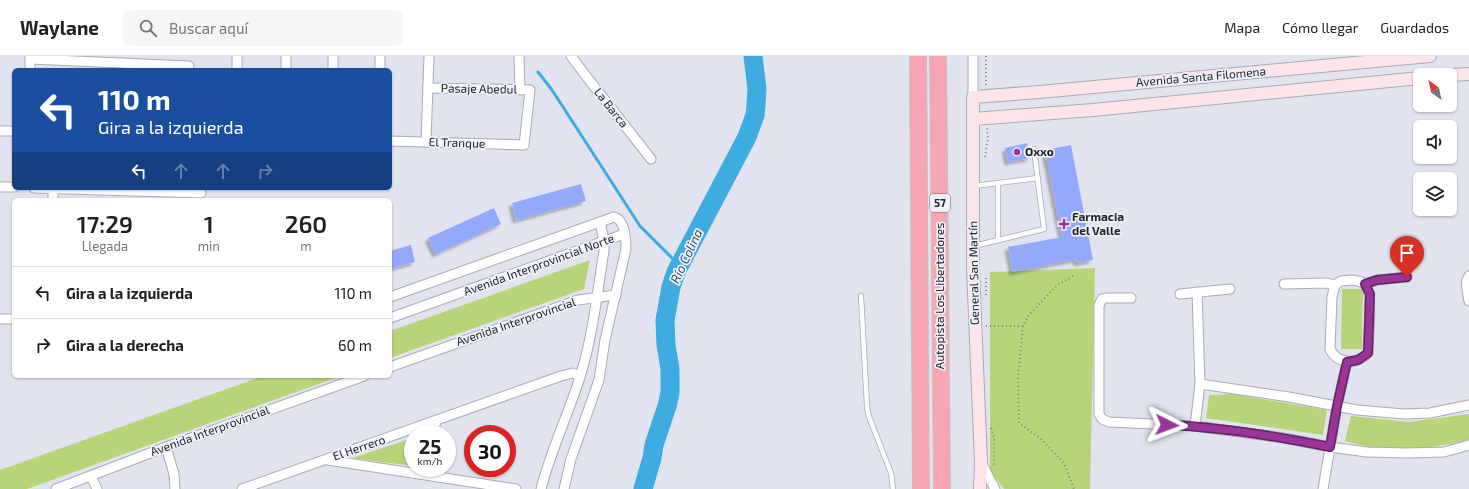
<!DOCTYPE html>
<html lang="es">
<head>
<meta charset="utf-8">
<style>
  body { margin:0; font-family:"Exo 2",sans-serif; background:#f6f6f6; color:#202124; height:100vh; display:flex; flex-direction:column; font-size:15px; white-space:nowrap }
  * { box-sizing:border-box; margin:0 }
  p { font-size:13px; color:#757577 }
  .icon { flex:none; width:22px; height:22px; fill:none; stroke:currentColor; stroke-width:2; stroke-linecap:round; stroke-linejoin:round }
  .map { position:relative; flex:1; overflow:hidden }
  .side { position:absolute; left:12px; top:142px; width:380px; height:180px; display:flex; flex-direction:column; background:#fff; border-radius:6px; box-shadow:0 1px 3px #0004 }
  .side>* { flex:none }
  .banner { position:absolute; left:12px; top:12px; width:380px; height:122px; border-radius:6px; box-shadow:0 1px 3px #0004; background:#1a4fa0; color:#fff; overflow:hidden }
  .needle { width:26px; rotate:327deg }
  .fabs { position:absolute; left:1413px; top:12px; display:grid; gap:8px }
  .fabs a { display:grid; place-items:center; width:44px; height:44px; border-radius:6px; background:#fff; box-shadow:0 1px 3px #0004; font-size:20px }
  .speed { position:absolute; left:404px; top:369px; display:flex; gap:8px; font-size:20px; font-weight:700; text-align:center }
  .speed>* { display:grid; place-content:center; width:52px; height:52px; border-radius:50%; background:#fff; box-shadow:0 1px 3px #0004; line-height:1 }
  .speed small { font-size:10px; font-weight:400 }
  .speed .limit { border:6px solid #d22; background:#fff; color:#111 }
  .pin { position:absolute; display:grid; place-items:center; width:34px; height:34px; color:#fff; margin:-41px -17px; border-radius:50% 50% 50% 0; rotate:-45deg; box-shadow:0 0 4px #0007 }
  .pin .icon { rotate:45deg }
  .me { position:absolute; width:44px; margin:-22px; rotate:93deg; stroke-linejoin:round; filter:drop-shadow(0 0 3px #0008) }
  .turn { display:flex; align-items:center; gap:14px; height:84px; padding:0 20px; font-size:18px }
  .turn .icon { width:52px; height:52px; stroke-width:2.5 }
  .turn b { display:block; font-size:28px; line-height:34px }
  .lanes { display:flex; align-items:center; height:38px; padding:0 20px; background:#0003; justify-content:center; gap:20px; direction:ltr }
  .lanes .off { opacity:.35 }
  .eta { display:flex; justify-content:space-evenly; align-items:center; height:68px; text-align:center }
  .eta b { font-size:24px; font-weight:600; line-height:28px }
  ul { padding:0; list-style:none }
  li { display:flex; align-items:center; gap:12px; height:52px; padding:0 20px; border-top:1px solid #e0e0e0 }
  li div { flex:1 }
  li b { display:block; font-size:15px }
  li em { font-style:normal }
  header { display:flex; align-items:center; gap:24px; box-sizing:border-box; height:56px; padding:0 20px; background:#fff; border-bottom:1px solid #e0e0e0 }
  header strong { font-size:19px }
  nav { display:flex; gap:22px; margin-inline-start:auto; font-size:14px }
  .search { width:280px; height:36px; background:#f6f6f6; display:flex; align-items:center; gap:10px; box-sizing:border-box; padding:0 14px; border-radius:6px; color:#757577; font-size:15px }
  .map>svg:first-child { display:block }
  .green { fill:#b8d478 }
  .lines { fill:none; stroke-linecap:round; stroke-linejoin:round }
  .stream { stroke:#3eabe1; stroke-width:3 }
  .river { stroke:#3eabe1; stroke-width:19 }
  .building { fill:#93a9fe; filter:url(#shadow) }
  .lane-casing { stroke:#a8abb4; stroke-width:6 }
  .street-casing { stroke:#a8abb4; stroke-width:11 }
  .secondary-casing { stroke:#a8abb4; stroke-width:14 }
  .highway-casing { stroke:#c2c2c3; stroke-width:18 }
  .path { stroke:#808288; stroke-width:2; stroke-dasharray:1 3; stroke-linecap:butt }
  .lane { stroke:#fff; stroke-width:4.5 }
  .street { stroke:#fff; stroke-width:9 }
  .secondary { stroke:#fde4e8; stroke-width:12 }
  .highway { stroke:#f7a6b3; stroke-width:16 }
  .route-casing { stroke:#642263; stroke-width:10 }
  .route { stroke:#9a3498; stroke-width:7 }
  .poi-dot { fill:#9a3498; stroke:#eff2fb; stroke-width:1.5 }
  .labels { text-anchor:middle; stroke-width:3.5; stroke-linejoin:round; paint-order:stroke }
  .shield { fill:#eff2fb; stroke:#616267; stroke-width:1 }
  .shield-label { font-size:11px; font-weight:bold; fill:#242528 }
  .street-label { font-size:12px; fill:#242528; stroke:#eff2fb }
  .poi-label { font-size:12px; font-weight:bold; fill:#242528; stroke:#eff2fb; text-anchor:start }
  .water-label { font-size:13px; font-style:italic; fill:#29546c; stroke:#eff2fb }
</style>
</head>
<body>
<header>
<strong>Waylane</strong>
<div class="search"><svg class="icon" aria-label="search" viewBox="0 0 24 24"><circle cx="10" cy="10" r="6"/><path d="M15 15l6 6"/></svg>Buscar aquí</div>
<nav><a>Mapa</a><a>Cómo llegar</a><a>Guardados</a></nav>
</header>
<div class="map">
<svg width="1469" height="433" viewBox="0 0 1469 433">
  <defs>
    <filter id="shadow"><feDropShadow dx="-3.5" dy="3.5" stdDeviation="1" flood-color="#0004"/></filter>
  </defs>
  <rect width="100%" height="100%" fill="#e1e4ee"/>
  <g class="green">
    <polygon points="590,204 584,233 390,302 390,275"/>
    <polygon points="1095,212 1090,433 1004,433 990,415 990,216"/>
    <polygon points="1342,233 1363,233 1362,293 1341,293"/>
    <polygon points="263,320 341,320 27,433 0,433 0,414"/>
    <polygon points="1233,338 1327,354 1323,379 1206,362 1209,339"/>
    <path d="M1469,358V384C1438,391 1405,396 1372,391C1363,390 1354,387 1345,385L1351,360L1409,366Z"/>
    <polygon points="413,382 413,410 352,402"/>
  </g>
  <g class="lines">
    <polyline class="stream" points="538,16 552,34 640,170 673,203 676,216"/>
    <polyline class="river" points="643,433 652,402 654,389 667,350 670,337 670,313 666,289 665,264 671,231 676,216 747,81 755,59 756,49 757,33 753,0"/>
  </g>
  <g class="building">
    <polygon points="1027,87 1030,102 1008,106 1005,92"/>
    <polygon points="1071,89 1093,204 1077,207 1076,203 1013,216 1008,191 1062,181 1045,94"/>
    <polygon points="581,128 586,145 516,164 512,147"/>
    <polygon points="494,152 501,168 436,198 428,182"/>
    <polygon points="411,189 415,206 390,213 390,195"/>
  </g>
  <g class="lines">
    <g class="lane-casing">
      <g id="lane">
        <polyline points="998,127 998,184"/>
        <polyline points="974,130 1038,122"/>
        <polyline points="974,190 1044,173 1034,93"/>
        <polyline points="861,240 867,350 868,358 891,417 893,433"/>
      </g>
    </g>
    <g class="street-casing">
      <g id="street">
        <polyline points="519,0 520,33"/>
        <polyline points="571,0 586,20 651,103"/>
        <polyline points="973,0 973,41"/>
        <polyline points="30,3 189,10"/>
        <polyline points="30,14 30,0"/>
        <polyline points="237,14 237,0"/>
        <polyline points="286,14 286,0"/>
        <polyline points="333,14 333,0"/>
        <polyline points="380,14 380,0"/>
        <polyline points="0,75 14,75"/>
        <polyline points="390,85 524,89 530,34 428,32"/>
        <polyline points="426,86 429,0"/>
        <polyline points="0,131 14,131"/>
        <polyline points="34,132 201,137"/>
        <polyline points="53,144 53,133"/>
        <path d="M1469,220C1464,227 1468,237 1469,245"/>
        <path d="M1352,224C1357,225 1363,225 1366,230C1373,238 1368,285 1368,297C1357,309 1337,308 1330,293L1332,241L1335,229L1341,225Z"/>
        <polyline points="1284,228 1326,227 1335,229"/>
        <polyline points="1365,228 1377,224 1407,221"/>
        <polyline points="1180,238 1230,233"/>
        <path d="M390,241L614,161C625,164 626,183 626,193L605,284L599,324L571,403L564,433"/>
        <polyline points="1131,242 1106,242 1102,243 1099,249 1099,358 1102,363 1109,366 1195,370 1284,382 1330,391 1367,396 1407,397 1444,396 1469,389"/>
        <polyline points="390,262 624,178"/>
        <polyline points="0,263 14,263"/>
        <polyline points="390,311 578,244 616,239"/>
        <polyline points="1200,328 1289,341 1357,354 1404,358 1430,357 1469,349"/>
        <polyline points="1195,370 1200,328 1197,236"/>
        <polyline points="433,378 436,365"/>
        <polyline points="166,391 174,418 175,433"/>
        <polyline points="328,404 516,433"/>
        <polyline points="982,408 995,433"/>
        <polyline points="91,420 97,433"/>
        <polyline points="56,433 166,391 364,320"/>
        <polyline points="242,433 561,320 573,317 580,320"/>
        <path d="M541,433C551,394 568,359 580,321C593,280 597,237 604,195V185L600,166"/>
        <polyline points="1323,433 1337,350 1347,306"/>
      </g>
    </g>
    <g class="secondary-casing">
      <g id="secondary">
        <polyline points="1450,19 1469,18"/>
        <polyline points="973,63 1093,54 1420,22"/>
        <polyline points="980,433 981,406 973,213 973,41 1040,36 1430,0"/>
      </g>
    </g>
    <g class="highway-casing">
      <g id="highway">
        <polyline points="918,0 921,433"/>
        <polyline points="938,0 942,433"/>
      </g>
    </g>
    <g class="path">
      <polyline points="986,0 986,29"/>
      <polyline points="985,101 988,82 987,72"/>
      <polyline points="1073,220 1056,230 1029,259 1023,270 1018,322 1019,367 1039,381 1064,407 1074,433"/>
      <polyline points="986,222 986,240"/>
      <polyline points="986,270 1023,270"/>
      <polyline points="991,372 994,381 994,409"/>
    </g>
    <use href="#lane" class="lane"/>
    <use href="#street" class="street"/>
    <use href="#secondary" class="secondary"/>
    <use href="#highway" class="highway"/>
  </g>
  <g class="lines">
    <g class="route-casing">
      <path id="route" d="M1167,369C1222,371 1276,380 1330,391L1337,350L1347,306L1358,304L1368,297L1370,238L1365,228L1377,224L1407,221"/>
    </g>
    <use href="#route" class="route"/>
  </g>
  <g class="poi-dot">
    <circle cx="1017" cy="96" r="4"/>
    <path d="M1062 162h4v4h4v4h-4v4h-4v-4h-4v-4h4z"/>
  </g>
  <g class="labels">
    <rect class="shield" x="930" y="138" width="20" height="18" rx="3"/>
    <g class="shield-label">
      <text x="940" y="151">57</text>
    </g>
    <g class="street-label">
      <text transform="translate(1201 21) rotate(-5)" y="4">Avenida Santa Filomena</text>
      <text transform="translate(479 33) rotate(1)" y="4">Pasaje Abedul</text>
      <text transform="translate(611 52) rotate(52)" y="4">La Barca</text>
      <text transform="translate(457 87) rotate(2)" y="4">El Tranque</text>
      <text transform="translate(539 209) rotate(-20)" y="4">Avenida Interprovincial Norte</text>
      <text transform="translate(974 217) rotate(-91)" y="4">General San Martín</text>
      <text transform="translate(940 240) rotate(-90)" y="4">Autopista Los Libertadores</text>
      <text transform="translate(516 266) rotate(-19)" y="4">Avenida Interprovincial</text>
      <text transform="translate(210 375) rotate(-20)" y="4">Avenida Interprovincial</text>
      <text transform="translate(359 392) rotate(-19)" y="4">El Herrero</text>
    </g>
    <g class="poi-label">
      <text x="1025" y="100">Oxxo</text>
      <text x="1072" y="165">Farmacia<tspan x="1072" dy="14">del Valle</tspan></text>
    </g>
    <g class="water-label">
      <text transform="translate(686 200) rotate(-65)" y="5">Río Colina</text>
    </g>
  </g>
</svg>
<div class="fabs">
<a><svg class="needle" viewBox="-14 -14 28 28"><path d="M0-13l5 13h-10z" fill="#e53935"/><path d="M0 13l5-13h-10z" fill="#757577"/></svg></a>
<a><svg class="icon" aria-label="sound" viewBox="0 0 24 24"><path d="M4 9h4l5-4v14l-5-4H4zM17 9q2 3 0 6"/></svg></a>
<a><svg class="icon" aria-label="layers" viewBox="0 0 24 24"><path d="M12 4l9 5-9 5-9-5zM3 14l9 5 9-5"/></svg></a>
</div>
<div class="speed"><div>25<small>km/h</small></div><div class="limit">30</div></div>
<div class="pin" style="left:1407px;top:221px;background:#d93025"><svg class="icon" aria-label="arrive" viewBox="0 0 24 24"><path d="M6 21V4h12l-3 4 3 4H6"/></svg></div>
<svg class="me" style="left:1167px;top:369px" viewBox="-20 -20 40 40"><path d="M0-17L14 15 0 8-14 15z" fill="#9a3498" stroke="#fff" stroke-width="4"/></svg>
<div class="banner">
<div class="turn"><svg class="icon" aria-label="left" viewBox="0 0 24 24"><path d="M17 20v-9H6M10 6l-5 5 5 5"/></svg><div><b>110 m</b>Gira a la izquierda</div></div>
<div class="lanes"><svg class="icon" aria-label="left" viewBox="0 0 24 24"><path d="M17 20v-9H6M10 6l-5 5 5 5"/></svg><svg class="icon off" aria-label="ahead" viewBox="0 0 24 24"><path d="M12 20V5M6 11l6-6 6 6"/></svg><svg class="icon off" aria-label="ahead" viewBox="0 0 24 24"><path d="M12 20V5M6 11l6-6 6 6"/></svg><svg class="icon off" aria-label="right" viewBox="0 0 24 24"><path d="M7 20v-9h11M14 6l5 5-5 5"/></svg></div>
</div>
<section class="side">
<div class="eta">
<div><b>17:29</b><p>Llegada</p></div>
<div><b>1</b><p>min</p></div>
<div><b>260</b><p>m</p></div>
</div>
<ul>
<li><svg class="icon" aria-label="left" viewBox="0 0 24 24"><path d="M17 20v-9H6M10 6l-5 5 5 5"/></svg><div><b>Gira a la izquierda</b></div><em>110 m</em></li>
<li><svg class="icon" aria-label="right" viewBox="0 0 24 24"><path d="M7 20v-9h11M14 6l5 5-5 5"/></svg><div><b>Gira a la derecha</b></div><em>60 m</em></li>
</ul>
</section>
</div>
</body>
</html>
